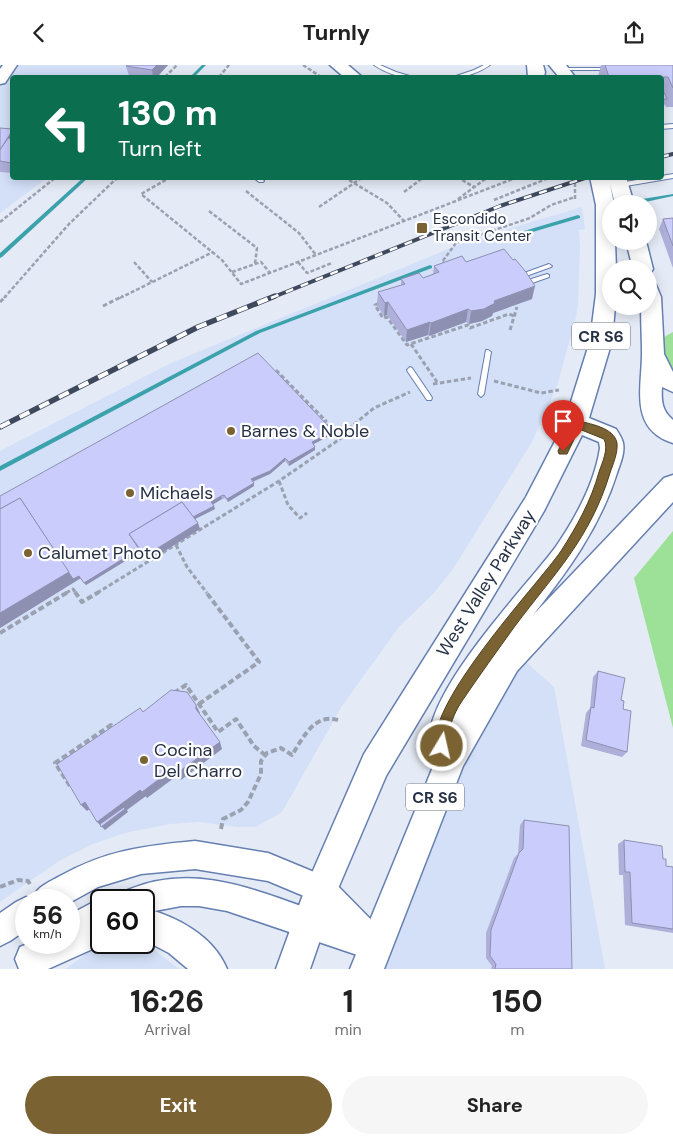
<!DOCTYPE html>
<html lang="en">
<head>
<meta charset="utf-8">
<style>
  body { margin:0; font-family:"DM Sans",sans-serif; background:#f6f6f6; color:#222; height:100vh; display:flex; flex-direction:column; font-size:19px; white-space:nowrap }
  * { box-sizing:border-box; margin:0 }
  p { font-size:16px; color:#767676 }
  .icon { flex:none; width:28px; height:28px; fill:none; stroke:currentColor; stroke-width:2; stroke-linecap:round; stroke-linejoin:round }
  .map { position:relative; height:904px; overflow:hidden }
  .panel { display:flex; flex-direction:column; background:#fff; flex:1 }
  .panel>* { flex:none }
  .top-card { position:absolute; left:10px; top:10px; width:654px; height:105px; border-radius:5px; box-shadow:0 2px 12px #0003; background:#0b6e4f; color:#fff; overflow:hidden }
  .fabs { position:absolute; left:602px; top:130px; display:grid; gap:10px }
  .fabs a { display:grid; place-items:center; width:55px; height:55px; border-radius:50%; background:#fff; box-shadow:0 2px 12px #0003; font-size:25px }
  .speed { position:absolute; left:15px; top:824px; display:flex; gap:10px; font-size:25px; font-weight:700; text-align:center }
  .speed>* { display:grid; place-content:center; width:65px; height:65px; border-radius:50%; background:#fff; box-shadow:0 2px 12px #0003; line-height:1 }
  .speed small { font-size:12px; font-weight:400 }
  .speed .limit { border:2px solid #111; border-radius:8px; background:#fff; color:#111 }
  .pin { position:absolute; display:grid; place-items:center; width:42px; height:42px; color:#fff; margin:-51px -21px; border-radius:50% 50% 50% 0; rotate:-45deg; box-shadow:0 0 5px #0007 }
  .pin .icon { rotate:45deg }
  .me { position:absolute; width:55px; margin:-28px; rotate:9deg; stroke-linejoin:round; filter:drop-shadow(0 0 4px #0008) }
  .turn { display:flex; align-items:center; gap:18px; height:105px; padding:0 25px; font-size:22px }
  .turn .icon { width:65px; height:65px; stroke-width:2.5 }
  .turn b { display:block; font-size:35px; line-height:42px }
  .eta { display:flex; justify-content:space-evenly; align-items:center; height:85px; text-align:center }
  .eta b { font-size:30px; font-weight:700; line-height:35px }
  .button { display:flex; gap:10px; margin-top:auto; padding:10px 25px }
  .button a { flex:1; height:58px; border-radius:30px; background:#7a6233; color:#fff; font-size:20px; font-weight:700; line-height:58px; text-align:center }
  .button a+a { background:#f6f6f6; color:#222 }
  header { display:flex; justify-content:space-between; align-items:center; height:65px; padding:0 25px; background:#fff; font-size:22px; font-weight:700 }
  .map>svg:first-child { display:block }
  .built { fill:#d3e0f8 }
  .green { fill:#9de098 }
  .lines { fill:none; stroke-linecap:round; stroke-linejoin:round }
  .stream { fill:#3ba2ab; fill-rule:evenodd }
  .lane-casing { stroke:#657fb0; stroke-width:2 }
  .secondary-casing { stroke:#657fb0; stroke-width:3 }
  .primary-casing { stroke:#657fb0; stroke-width:3 }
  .path-far2 { stroke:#9aa2b1; stroke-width:2.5; stroke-dasharray:4 2; stroke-linecap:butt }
  .path-far1 { stroke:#9aa2b1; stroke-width:3; stroke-dasharray:4.5 2.5; stroke-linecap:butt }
  .path { stroke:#9aa2b1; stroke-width:4; stroke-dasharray:6 3; stroke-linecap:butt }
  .lane { fill:#fff; fill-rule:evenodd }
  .secondary { fill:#fff; fill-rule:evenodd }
  .primary { fill:#fff; fill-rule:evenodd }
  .rail-far1-casing { stroke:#3f495d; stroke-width:4 }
  .rail-casing { stroke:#3f495d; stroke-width:5.5 }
  .rail-far1 { stroke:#fff; stroke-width:2.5; stroke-dasharray:8; stroke-linecap:butt }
  .rail { stroke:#fff; stroke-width:4; stroke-dasharray:11; stroke-linecap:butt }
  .wall { fill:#aeb0d9 }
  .shaded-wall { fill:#8d90b0 }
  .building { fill:#cacdfc; stroke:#8d90b0 }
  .route { fill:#7a6233; stroke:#4f4021 }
  .poi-dot { fill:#7a6233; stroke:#fff; stroke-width:2 }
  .labels { text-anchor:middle; stroke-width:4.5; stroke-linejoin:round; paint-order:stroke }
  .far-poi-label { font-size:15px; fill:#263146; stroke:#fff; text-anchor:start }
  .shield { fill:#fff; stroke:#676f7e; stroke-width:1 }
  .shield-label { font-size:16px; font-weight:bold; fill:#263146 }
  .poi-label { font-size:18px; fill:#263146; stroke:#fff; text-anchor:start }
  .street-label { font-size:18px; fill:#263146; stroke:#fff }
</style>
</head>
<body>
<header><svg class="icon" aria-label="back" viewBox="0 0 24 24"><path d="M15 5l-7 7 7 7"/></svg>Turnly<svg class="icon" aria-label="share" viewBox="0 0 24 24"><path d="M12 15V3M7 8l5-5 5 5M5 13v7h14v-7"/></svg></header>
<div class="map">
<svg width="673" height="904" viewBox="0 0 673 904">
  <rect width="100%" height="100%" fill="#e5ebf6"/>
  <g class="built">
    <polygon points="0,0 168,0 157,12 12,12 12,112 47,113 0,148"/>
    <polygon points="582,142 585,164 579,165 580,182 578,241 575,256 557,321 532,377 453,504 434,528 399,562 342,641 282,747 256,762 237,762 199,757 170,759 125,768 93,779 59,796 0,837 0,386 171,298 468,176"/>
    <polygon points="515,587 554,622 605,904 367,904"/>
    <polygon points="147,879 179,904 66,904 88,887"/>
  </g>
  <g class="green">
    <polygon points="673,267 673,310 662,293 664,272"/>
    <polygon points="673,466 673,663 634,513"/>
  </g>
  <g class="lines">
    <g class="stream">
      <polygon points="202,0 206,0 194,12 190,12"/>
      <polygon points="84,112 89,112 2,192 0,193 0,188"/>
      <polygon points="673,129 673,131 636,139 634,137 636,135"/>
      <polygon points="578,150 580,151 580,153 502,176 500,174 500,173"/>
      <polygon points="430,200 432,201 432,203 260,268 0,406 0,401 256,266"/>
    </g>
    <g class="lane-casing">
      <g id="lane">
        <path d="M374,0H380L396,7L413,12C401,14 384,7 374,0Z"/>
        <path d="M484,0H490C480,7 465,13 453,12L474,5Z"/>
        <polygon points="568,3 609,3 611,4 609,5 570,5 568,4"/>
        <polygon points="673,59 673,63 661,64 661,60"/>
        <polygon points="673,109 673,113 620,122 617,120 620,118 654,112 661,112 661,111"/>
        <polygon points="253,112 260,112 264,116 263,117 259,117"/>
        <polygon points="549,199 552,201 551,202 518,214 515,212 516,211"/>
        <polygon points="547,209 549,210 549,212 524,221 521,219 522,217"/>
        <polygon points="486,285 488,285 491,287 484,329 481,332 478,329"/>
        <polygon points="410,302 412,303 431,331 432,333 431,335 427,335 408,307 407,305"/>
      </g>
    </g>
    <g class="secondary-casing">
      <g id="secondary">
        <polygon points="3,0 17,0 5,18 0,19 0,4"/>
        <path d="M195,776L268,788L331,814L386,870L390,881L386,892L375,896L227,846L199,841H181L144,848V835H123L128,825C196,796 259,827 324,849L311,834L268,816L195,804L141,809L98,822L69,838V835H26V865L10,876L0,881V848L16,837L26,832L32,835C37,821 48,818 60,811C107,785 143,781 195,776Z"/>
        <polygon points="101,833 105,835 101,835 101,864 69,882 59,878 69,878 69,850"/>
      </g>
    </g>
    <g class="primary-casing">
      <g id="primary">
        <polygon points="330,0 348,0 362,12 344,12"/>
        <polygon points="527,0 543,0 545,7 544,12 528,12"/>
        <polygon points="549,0 566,0 575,12 559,12"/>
        <path d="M590,112H626L634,139H615L610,119L614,139H611V176H615L616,204H611V241H615L612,276L589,353L616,364C619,369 622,373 623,378C625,388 620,399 617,408C600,462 568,506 533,550L664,413L673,410V437L517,606L463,701L384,904H350L435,697C399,650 529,520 557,480C576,452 595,417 600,383L599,377L582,370L544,446L386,711L337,826L310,904H276L305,824L364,689L526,432L564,359L590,276L596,229V140Z"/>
        <polygon points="626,176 646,176 653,204 650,209 649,204 633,204"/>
        <path d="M649,218L656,220L661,232L664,289L673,307V327L662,322C661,336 662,346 673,355V378C629,364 642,323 642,288C642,273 641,257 641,241H649Z"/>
        <path d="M144,843C177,852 213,870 227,904H188L169,888L144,875Z"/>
        <polygon points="101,847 101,878 106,878 48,904 19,904 15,894 20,882 30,878 69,878 69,860"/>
      </g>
    </g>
    <g class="path-far2">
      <polyline points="303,0 321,12"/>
      <polyline points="507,11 510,12"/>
      <polyline points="165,12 177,0"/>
      <polyline points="219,12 229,0"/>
      <polyline points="171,112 141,129 222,195 241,219 518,112"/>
      <polyline points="344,112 387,138 404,156"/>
      <polyline points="457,112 474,122"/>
      <polyline points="575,112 575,135"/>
      <polyline points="246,126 299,168 316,190"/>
      <polyline points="404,127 424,112"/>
      <polyline points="458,134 488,112"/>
      <polyline points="494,135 551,112"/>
      <polyline points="319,142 363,112"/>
      <polyline points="209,146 257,183 255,199"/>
      <polyline points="0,157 56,112"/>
      <polyline points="134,197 152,217"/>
      <polyline points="298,197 307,208 332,198"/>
      <polyline points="446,199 442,197 456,178 530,153 551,140 575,132"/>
      <polyline points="232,207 261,197 270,208"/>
      <polyline points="4,233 69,159 118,112"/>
      <polyline points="120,233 213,187"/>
    </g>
    <g class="path-far1">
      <polyline points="0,237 6,231"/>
      <polyline points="379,238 375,240 383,253 387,252 407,280 468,260 470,263 509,249 514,251"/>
      <polyline points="103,241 123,231"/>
      <polyline points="510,265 517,242"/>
      <polyline points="411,279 437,317"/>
      <polyline points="276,305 326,356 324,357 340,374"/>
      <polyline points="494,316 541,328 559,325"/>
      <polyline points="433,319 471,313"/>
      <polyline points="279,416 288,440 300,453 307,448"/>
      <polyline points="176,480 187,502 207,528"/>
      <polyline points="66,528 73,524 76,528"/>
      <polyline points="97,528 279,416 340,374 352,361 374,343 410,327"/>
    </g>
    <g class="path">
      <polyline points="75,527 82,537 99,527"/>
      <polyline points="0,568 68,527"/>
      <polyline points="174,628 186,620 218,667 236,654 254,681 265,690"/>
      <polyline points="199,639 259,597 206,527"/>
      <polyline points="70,721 55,698 111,660 114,664"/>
      <path d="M221,764L223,754L241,745L248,737L261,709V696L267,688L281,683L292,690C303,673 314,648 338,655"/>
      <polyline points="0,822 18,815 28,816 30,819"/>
    </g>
    <use href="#lane" class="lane"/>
    <use href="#secondary" class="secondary"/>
    <use href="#primary" class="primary"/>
    <g class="rail-far1-casing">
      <g id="rail-far1">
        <polyline points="661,92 673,89"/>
        <polyline points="271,233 500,141 588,112"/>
      </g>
    </g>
    <g class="rail-casing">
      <polyline id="rail" points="0,362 198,262 275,231"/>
    </g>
    <use href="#rail-far1" class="rail-far1"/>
    <use href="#rail" class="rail"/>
  </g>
  <g class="wall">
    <polygon points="168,0 157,12 135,12 129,11 126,1"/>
    <polygon points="601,0 673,0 673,42 666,42 665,39 661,49 661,12 598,12"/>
    <polygon points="0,63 12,64 12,108 0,107"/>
    <polygon points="673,153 673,203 659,164 663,154"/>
    <polygon points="466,197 532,234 493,248 492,251 482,256 469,259 466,257 429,271 428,270 406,277 387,250 384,251 377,240 378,227 401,220 401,214 423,213 433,209 434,201"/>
    <polygon points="333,366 333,369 313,379 315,385 289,401 285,396 270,409 253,417 254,421 228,437 225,433 222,434 213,439 215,444 195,454 200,464 147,497 140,487 86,520 81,513 0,563 0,431"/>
    <polygon points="598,606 621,635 627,687 622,692 581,681 586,648 590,643 593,612"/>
    <polygon points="524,755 572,904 491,904 492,901 486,893 486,868 514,793 518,789 520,760"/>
    <polygon points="624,775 663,794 666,801 673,802 673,868 625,860 623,810 619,810 618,779"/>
  </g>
  <g class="shaded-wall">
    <polygon points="157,0 168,0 157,12 153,12 152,5"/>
    <polygon points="12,66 12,77 0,86"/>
    <polygon points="535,221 532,234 493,248 492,251 482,256 469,259 471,246 494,236"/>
    <polygon points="388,237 387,250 384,251 385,238"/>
    <polygon points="468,244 466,257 429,271 431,258"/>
    <polygon points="430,257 428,270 406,277 407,265"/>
    <polygon points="333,366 333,369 312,380 312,377"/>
    <polygon points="315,382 315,385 289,401 289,397"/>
    <polygon points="285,393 285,396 270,409 251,417 251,414"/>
    <polygon points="254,418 254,421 228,437 227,434"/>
    <polygon points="221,431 222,434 212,440 211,437"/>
    <polygon points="214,441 215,444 193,455 192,452"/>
    <polygon points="198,458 200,464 147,497 145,491"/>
    <polygon points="139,484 140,487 86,520 84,518"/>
    <polygon points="69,507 79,511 81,513 0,563 0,548"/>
    <polygon points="196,640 200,648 199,652 196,644"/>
    <polygon points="220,677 222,684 181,715 178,710 147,733 142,727 174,703"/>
    <polygon points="140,725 146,731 127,745 128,747 105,765 97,757"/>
    <polygon points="85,737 91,743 87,746 81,740"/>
  </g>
  <g class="building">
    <polygon points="127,0 157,0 152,5 126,1"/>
    <polygon points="605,0 673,0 673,23 668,12 663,12 664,13 661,14 661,12 609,12"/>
    <polygon points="661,21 667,34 661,34"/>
    <polygon points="0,63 12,64 12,66 0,85"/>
    <polygon points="8,73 12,74 12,98 0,96 0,85"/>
    <polygon points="673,153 673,181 663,154"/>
    <polygon points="504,184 513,195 515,194 526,207 535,221 494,236 495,238 484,244 471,246 468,244 431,258 430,257 407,265 388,237 385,238 378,227 405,219 401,214 419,208 423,213 439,207 434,201 462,191 466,197"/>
    <polygon points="258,288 333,366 312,377 315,382 289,397 285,393 270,406 251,414 254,418 227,434 224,430 221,431 211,437 214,441 193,452 182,437 129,469 139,484 84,518 79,511 73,514 20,433 0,444 0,431"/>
    <polygon points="20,433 69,507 0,548 0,444"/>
    <polygon points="182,437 198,458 145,491 129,469"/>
    <polygon points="598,606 625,613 621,635 624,636 623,644 631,646 627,687 586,675 591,642 594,643"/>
    <polygon points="171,625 187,627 196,640 196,644 220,677 177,708 174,703 142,727 140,725 97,757 85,737 81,740 57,699 140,643 143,647"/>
    <polygon points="124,742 125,744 101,762 100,759"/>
    <polygon points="524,755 569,761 572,904 495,904 496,899 490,891 491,865 519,788 523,784"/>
    <polygon points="624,775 662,781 663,794 666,794 666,801 673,802 673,864 632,858 630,807 625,807"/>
  </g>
  <path class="route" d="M576,355C589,359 614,362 617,378C618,388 613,399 610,408C590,474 554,509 515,561C497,586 479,611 462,636C456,645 451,656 449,667C448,674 449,679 447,686L442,688L437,686C420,644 536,522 561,486C577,461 591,436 599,407C602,398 609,384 604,374L579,364L567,389H559L558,386L573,356Z"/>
  <g class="poi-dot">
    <rect x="416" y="157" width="12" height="12" rx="2.5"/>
    <circle cx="231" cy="366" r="5"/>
    <circle cx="130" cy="428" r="5"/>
    <circle cx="28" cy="488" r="5"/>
    <circle cx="144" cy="695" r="5"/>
  </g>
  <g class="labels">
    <g class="far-poi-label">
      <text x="433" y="159">Escondido<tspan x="433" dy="17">Transit Center</tspan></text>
    </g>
    <g class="shield">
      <rect x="572" y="257.5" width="58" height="27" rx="4"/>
      <rect x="406" y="718.5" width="58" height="27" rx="4"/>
    </g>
    <g class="shield-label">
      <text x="601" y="277">CR S6</text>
      <text x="435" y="738">CR S6</text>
    </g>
    <g class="poi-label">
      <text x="241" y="372">Barnes &amp; Noble</text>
      <text x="140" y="434">Michaels</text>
      <text x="38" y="494">Calumet Photo</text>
      <text x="154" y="691">Cocina<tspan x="154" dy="21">Del Charro</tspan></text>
    </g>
    <g class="street-label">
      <text transform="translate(486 518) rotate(-58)" y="6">West Valley Parkway</text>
    </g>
  </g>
</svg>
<div class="fabs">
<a><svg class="icon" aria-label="sound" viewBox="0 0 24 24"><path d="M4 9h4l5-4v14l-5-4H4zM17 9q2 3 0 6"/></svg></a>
<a><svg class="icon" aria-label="search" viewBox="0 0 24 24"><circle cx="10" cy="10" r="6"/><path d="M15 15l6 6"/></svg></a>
</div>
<div class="speed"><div>56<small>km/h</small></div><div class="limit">60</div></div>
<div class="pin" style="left:563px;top:386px;background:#d93025"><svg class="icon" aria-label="arrive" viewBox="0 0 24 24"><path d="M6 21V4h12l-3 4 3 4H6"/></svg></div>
<svg class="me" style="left:442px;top:681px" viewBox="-20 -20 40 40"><circle r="17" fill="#7a6233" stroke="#fff" stroke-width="3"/><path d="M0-11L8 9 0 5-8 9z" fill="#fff"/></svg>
<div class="top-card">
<div class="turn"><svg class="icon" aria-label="left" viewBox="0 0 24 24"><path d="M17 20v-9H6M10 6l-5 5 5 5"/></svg><div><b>130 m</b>Turn left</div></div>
</div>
</div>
<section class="panel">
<div class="eta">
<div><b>16:26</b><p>Arrival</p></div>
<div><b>1</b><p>min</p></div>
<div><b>150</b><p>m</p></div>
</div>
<div class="button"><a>Exit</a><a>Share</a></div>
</section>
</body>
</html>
